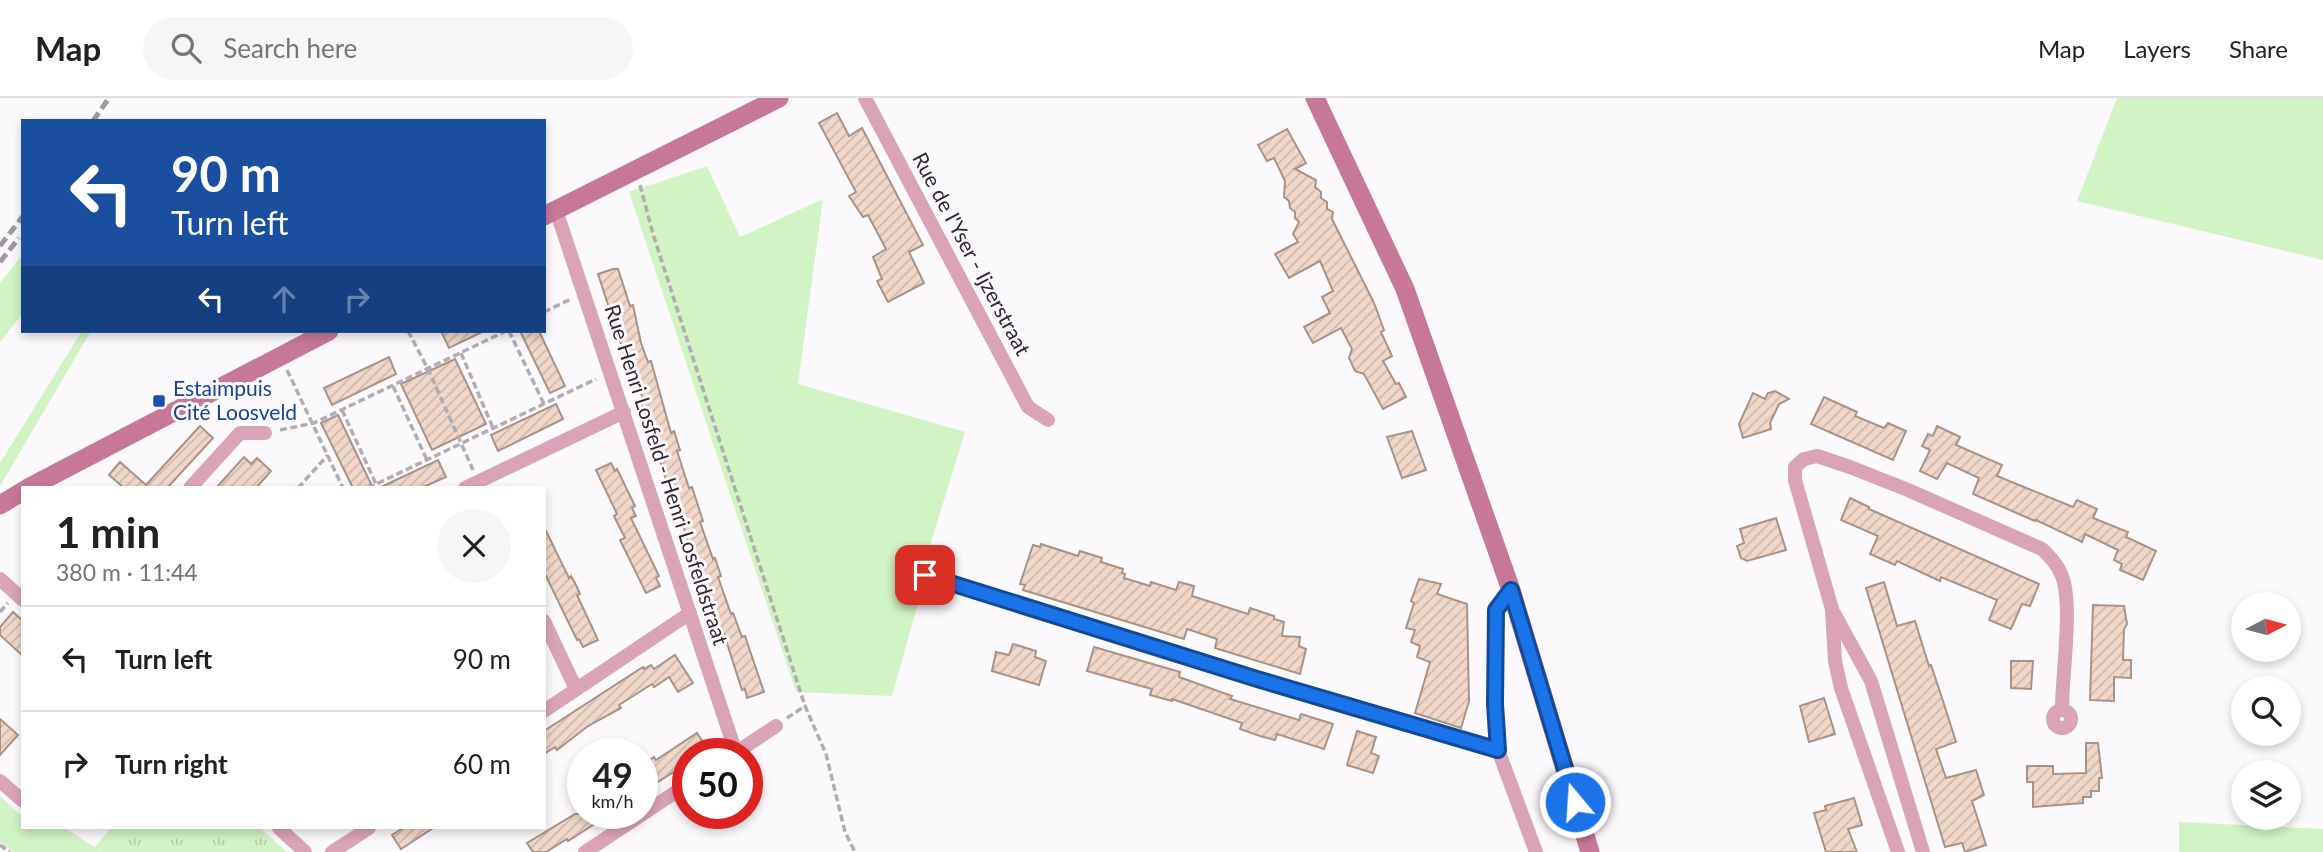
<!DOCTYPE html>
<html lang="en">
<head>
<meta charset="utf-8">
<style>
  body { margin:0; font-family:Lato,sans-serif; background:#f6f6f6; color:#202124; height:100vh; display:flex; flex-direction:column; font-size:26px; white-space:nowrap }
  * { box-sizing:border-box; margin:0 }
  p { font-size:23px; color:#757577 }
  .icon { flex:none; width:38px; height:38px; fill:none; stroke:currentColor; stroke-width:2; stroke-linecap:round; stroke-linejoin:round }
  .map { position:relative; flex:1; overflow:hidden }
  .sheet { position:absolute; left:21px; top:388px; width:525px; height:343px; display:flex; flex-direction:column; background:#fff; border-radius:0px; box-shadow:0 4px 10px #0003 }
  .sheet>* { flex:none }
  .banner { position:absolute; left:21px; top:21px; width:525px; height:214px; border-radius:0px; box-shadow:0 4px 10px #0003; background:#1a4fa0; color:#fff; overflow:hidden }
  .needle { width:46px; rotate:84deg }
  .fabs { position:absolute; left:2231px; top:494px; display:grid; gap:14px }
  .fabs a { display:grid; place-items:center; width:70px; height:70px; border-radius:50%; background:#fff; box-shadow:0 4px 10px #0003; font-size:35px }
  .speed { position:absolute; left:567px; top:640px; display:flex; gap:14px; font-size:35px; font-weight:700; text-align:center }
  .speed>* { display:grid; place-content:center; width:91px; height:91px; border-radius:50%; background:#fff; box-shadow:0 4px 10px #0003; line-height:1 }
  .speed small { font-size:18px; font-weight:400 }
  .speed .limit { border:10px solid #d22; background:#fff; color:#111 }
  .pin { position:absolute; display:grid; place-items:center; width:60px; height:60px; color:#fff; margin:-30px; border-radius:14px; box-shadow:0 4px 10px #0006 }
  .me { position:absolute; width:77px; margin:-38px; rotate:342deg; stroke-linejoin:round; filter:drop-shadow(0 0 5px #0008) }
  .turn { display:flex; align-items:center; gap:24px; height:147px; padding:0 35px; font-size:32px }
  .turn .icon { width:91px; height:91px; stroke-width:2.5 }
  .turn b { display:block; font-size:49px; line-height:60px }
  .lanes { display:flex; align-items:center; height:66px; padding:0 35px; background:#0003; justify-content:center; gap:35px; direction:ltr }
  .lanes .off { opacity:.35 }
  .round { display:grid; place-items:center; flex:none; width:74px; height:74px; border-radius:37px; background:#f6f6f6 }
  .head { display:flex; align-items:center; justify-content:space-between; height:119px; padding:0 35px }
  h1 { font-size:42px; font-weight:700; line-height:52px }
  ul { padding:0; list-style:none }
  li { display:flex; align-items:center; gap:21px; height:105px; padding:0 35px; border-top:2px solid #e0e0e0 }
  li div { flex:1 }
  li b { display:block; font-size:26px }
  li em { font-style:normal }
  header { display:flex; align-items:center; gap:42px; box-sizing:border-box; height:98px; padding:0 35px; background:#fff; border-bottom:2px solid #e0e0e0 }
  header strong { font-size:33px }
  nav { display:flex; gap:38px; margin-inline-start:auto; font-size:24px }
  .search { width:490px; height:63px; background:#f6f6f6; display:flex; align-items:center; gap:18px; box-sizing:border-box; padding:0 24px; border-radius:38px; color:#757577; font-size:26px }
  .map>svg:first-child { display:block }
  .grass { fill:#d2f3c3 }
  .park { fill:url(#park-tufts) }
  .building { fill:url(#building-hatch); stroke:#a99386; stroke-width:2 }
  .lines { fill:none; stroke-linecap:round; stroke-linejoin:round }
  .path { stroke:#b1adb2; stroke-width:3.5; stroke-dasharray:7 3.5; stroke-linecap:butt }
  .street { stroke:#dba3b7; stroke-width:14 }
  .secondary { stroke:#c87897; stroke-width:19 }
  .rail { stroke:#9d999f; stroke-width:5; stroke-dasharray:10 5; stroke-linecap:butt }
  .route-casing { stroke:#114b97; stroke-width:18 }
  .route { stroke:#1a73e8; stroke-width:12 }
  .transit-dot { fill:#1a4fb4; stroke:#fcf9fd; stroke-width:2.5 }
  .labels { text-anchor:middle; stroke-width:6; stroke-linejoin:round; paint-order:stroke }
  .street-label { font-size:21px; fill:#2d272f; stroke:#fcf9fd }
  .transit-label { font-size:21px; fill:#164399; stroke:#fcf9fd; text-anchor:start }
</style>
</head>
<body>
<header>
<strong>Map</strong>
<div class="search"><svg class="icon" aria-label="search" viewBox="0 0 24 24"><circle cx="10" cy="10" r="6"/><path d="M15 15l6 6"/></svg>Search here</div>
<nav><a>Map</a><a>Layers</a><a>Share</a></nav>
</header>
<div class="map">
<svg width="2323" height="754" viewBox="0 0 2323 754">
  <defs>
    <pattern id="park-tufts" width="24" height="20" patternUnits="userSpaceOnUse" patternTransform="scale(1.75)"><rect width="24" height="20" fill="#d2f3c3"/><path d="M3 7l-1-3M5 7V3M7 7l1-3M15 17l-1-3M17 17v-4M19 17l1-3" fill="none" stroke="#b5d0a8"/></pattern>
    <pattern id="building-hatch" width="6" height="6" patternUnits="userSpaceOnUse" patternTransform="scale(1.75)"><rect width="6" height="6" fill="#efd8ca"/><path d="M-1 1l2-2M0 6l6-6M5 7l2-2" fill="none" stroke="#cdb9ae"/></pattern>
  </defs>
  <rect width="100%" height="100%" fill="#fcf9fd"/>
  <g class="grass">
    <polygon points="2117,0 2323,0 2323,162 2077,103"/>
    <polygon points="707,68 740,139 823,101 798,286 965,334 924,467 924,484 892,598 796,594 629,94"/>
    <polygon points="23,156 23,215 0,244 0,185"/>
    <polygon points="82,233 91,233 0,388 0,365"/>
    <polygon points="0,698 23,719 23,730 65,730 102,754 14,754 0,744"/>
    <polygon points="2179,724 2323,731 2323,754 2179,754"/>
  </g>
  <polygon class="park" points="111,730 260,730 287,754 102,754 95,749"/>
  <g class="building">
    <polygon points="837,15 849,38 862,30 923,147 909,154 924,185 888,204 877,183 882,181 873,159 886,151 868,117 863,119 849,98 856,94 819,25"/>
    <polygon points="1287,31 1306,65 1295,71 1316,82 1315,89 1321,94 1321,100 1327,104 1327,111 1333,114 1332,121 1374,205 1384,232 1381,234 1392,258 1383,263 1396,286 1399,285 1406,299 1383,311 1364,276 1355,273 1349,260 1352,251 1341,230 1313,245 1304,229 1330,215 1322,199 1333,193 1320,163 1289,180 1275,156 1298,144 1293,136 1299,124 1295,120 1295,114 1290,110 1289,103 1284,99 1285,83 1274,60 1267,63 1258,47"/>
    <polygon points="613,171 618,171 630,208 633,207 641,245 648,264 651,263 671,335 674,333 680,352 677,353 689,390 692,389 703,423 700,424 713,461 715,460 721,478 718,479 731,516 733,515 742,539 745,538 764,594 747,600 745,591 742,592 722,530 718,531 715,523 712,524 674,397 671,397 640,302 643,301 632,270 629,271 598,176"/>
    <polygon points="441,233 484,233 449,250"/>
    <polygon points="520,233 539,233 565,288 550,295"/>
    <polygon points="389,259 396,276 332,307 324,290"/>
    <polygon points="455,261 486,326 432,352 401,286"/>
    <polygon points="1775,293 1789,301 1779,306 1770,325 1771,331 1743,340 1739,326 1753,295 1765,301 1768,295"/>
    <polygon points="1824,299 1857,314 1855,318 1884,330 1888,325 1906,333 1893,362 1811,326"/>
    <polygon points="556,306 563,321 498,353 491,337"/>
    <polygon points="338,317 359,361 373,390 353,390 321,325"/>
    <polygon points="200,328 213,340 167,390 124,390 109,377 120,364 146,387"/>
    <polygon points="1937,328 1960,339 1956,347 2002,367 1997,378 2073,409 2077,402 2097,411 2093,420 2128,434 2126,439 2156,453 2143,482 2120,472 2122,466 2114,462 2118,452 2085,436 2082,444 2036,422 2035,423 1973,396 1979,380 1947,365 1937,381 1920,373 1930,352 1922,348 1928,336 1933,338"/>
    <polygon points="1412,333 1426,372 1402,380 1387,339"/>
    <polygon points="244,359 251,366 257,360 271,373 256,390 216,390"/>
    <polygon points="438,362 446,379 421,390 379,390"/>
    <polygon points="611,365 615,373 617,371 635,408 632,410 636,418 631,420 659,478 656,480 660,488 646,495 620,442 625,440 614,418 617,416 596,372"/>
    <polygon points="1850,400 1869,409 1869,411 2039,486 2030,508 2022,506 2011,531 1989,522 1997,502 1941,479 1940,483 1897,463 1895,467 1870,456 1878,438 1841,422"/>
    <polygon points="1776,420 1786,452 1747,463 1741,460 1737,448 1744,445 1740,431"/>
    <polygon points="544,429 569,480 571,478 576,487 580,496 577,497 598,542 583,549 579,541 577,542 544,474"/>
    <polygon points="1041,446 1078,458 1080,453 1102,460 1101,464 1123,471 1122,475 1125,476 1124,480 1150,488 1151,484 1176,492 1179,484 1194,488 1192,498 1248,516 1250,510 1274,518 1274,521 1284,524 1282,538 1300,539 1299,548 1306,551 1300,576 1215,550 1217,541 1187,531 1184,541 1023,492 1025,487 1020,486 1033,447 1040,449"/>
    <polygon points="1419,481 1441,486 1437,496 1467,506 1469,603 1461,630 1415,615 1430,564 1417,559 1420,548 1411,544 1415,532 1406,530 1414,505 1411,503"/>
    <polygon points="1884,484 1897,528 1915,523 1929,568 1931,567 1943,603 1956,644 1936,651 1946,680 1976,672 1984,697 1972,703 1986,747 1965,754 1962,745 1945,749 1866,490"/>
    <polygon points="2093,507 2124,508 2127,526 2124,531 2123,562 2131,562 2131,580 2114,579 2114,603 2090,602"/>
    <polygon points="13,514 23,523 23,558 0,537 0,529"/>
    <polygon points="1013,546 1036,553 1035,559 1046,563 1039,587 992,573 996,554 1009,557"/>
    <polygon points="1094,549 1180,574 1179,579 1232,598 1230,601 1299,622 1301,616 1333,626 1324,651 1277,636 1275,642 1260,638 1240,631 1242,625 1172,601 1172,603 1150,597 1152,591 1087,573"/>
    <polygon points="675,557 693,585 678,594 669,579 654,589 652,586 619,607 621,610 588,628 557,652 555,649 544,656 544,633 643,569 644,571 651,567 654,571"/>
    <polygon points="2011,563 2033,563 2031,591 2011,590"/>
    <polygon points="1824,600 1835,636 1809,644 1800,608"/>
    <polygon points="0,621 18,637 0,657"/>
    <polygon points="1357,633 1376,639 1371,655 1379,658 1373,675 1347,667"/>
    <polygon points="697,635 706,649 695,656 688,656 688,665 642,694 642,667 654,659 656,662"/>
    <polygon points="2086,645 2098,645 2102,680 2099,680 2099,693 2091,693 2091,699 2083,699 2083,705 2033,709 2033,684 2027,684 2027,668 2053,668 2053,676 2086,675"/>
    <polygon points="1854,700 1862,727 1848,731 1857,754 1826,754 1814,715 1826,712 1825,708"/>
    <polygon points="575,716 610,716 568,743 567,741 546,754 533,754 527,745"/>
    <polygon points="403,730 433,730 401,751 392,737"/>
  </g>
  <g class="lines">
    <g class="path">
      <polyline points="640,87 653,136 805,608"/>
      <polyline points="544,214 571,201"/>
      <polyline points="408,233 428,271 473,372"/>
      <polyline points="509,233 544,306"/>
      <polyline points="461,255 493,330"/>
      <polyline points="287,272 343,390"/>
      <polyline points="393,288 427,362"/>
      <polyline points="342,312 376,386"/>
      <polyline points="280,332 314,325 506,233"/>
      <polyline points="298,390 328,357"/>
      <polyline points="368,390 596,281"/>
      <polyline points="0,514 8,505"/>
      <polyline points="787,620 805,608 826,656 845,734 855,754"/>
      <polyline points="0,747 10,754"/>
    </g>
    <g class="street">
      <polyline points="865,0 1028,309 1048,322"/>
      <polyline points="556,112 736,655"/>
      <polyline points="190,390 240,335 265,335"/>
      <polyline points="465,390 624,314"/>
      <polyline points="925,477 1257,581 1498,652"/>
      <polyline points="0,481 23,502"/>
      <polyline points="1511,492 1496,512 1495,606 1498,652 1536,754"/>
      <polyline points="1834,515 1871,583 1923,754"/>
      <polyline points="544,523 576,591"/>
      <circle cx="2062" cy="621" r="9"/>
      <polyline points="544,613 690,515"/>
      <polyline points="734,656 776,628"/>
      <polyline points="0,683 23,703"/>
      <polyline points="279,730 305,754"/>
      <polyline points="332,754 369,730"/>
      <polyline points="585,754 688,686"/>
      <path d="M1898,754L1841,590L1835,563L1832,511L1795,382V369L1804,361L1817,358L1850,369L1908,392L2042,451C2050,459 2058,467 2062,478C2073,506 2062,578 2062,611"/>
    </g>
    <g class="secondary">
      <polyline points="1315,0 1405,191 1511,492 1590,754"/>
      <polyline points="544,118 779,0"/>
      <polyline points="28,390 329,233"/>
      <polyline points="0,407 23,393"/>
    </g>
    <g class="rail">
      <polyline points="93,23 109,0"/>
      <polyline points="0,148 23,118"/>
      <polyline points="0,164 19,140"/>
    </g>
  </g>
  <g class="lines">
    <g class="route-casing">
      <polyline id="route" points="925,477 1257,581 1498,652 1495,606 1496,512 1511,492 1575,704"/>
    </g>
    <use href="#route" class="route"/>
  </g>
  <rect class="transit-dot" x="152" y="296" width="14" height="14" rx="3.5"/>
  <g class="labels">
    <g class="street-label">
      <text transform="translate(971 156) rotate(62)" y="7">Rue de l'Yser - Ijzerstraat</text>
      <text transform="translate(666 377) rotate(72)" y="7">Rue Henri Losfeld - Henri Losfeldstraat</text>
    </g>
    <g class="transit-label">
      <text x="173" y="298">Estaimpuis<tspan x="173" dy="24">Cité Loosveld</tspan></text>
    </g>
  </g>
</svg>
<div class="fabs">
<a><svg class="needle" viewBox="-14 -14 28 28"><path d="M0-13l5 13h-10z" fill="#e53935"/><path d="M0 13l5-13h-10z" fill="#757577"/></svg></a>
<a><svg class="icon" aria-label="search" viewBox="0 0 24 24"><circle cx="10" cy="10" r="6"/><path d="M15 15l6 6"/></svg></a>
<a><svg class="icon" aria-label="layers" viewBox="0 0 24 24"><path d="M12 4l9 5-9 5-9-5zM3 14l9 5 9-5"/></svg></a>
</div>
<div class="speed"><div>49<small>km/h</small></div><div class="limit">50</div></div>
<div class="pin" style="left:925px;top:477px;background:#d93025"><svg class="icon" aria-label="arrive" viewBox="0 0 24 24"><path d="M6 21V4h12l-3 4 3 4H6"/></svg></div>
<svg class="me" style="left:1575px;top:704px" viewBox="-20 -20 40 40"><circle r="17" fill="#1a73e8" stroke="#fff" stroke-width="3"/><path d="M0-11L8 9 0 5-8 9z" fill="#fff"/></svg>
<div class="banner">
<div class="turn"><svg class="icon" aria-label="left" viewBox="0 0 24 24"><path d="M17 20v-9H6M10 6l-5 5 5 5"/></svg><div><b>90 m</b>Turn left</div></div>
<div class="lanes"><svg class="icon" aria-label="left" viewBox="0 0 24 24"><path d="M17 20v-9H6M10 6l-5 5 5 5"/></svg><svg class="icon off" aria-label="ahead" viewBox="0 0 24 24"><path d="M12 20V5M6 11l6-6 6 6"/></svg><svg class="icon off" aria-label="right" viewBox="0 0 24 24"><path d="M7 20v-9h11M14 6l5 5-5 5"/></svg></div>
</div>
<section class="sheet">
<div class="head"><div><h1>1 min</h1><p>380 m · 11:44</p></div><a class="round"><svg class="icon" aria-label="close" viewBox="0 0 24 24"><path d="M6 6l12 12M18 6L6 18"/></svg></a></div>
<ul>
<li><svg class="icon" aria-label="left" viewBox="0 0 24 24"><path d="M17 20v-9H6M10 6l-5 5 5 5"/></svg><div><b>Turn left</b></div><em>90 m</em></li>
<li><svg class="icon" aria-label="right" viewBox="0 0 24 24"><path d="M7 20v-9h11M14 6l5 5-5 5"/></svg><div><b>Turn right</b></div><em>60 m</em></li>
</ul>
</section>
</div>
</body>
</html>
